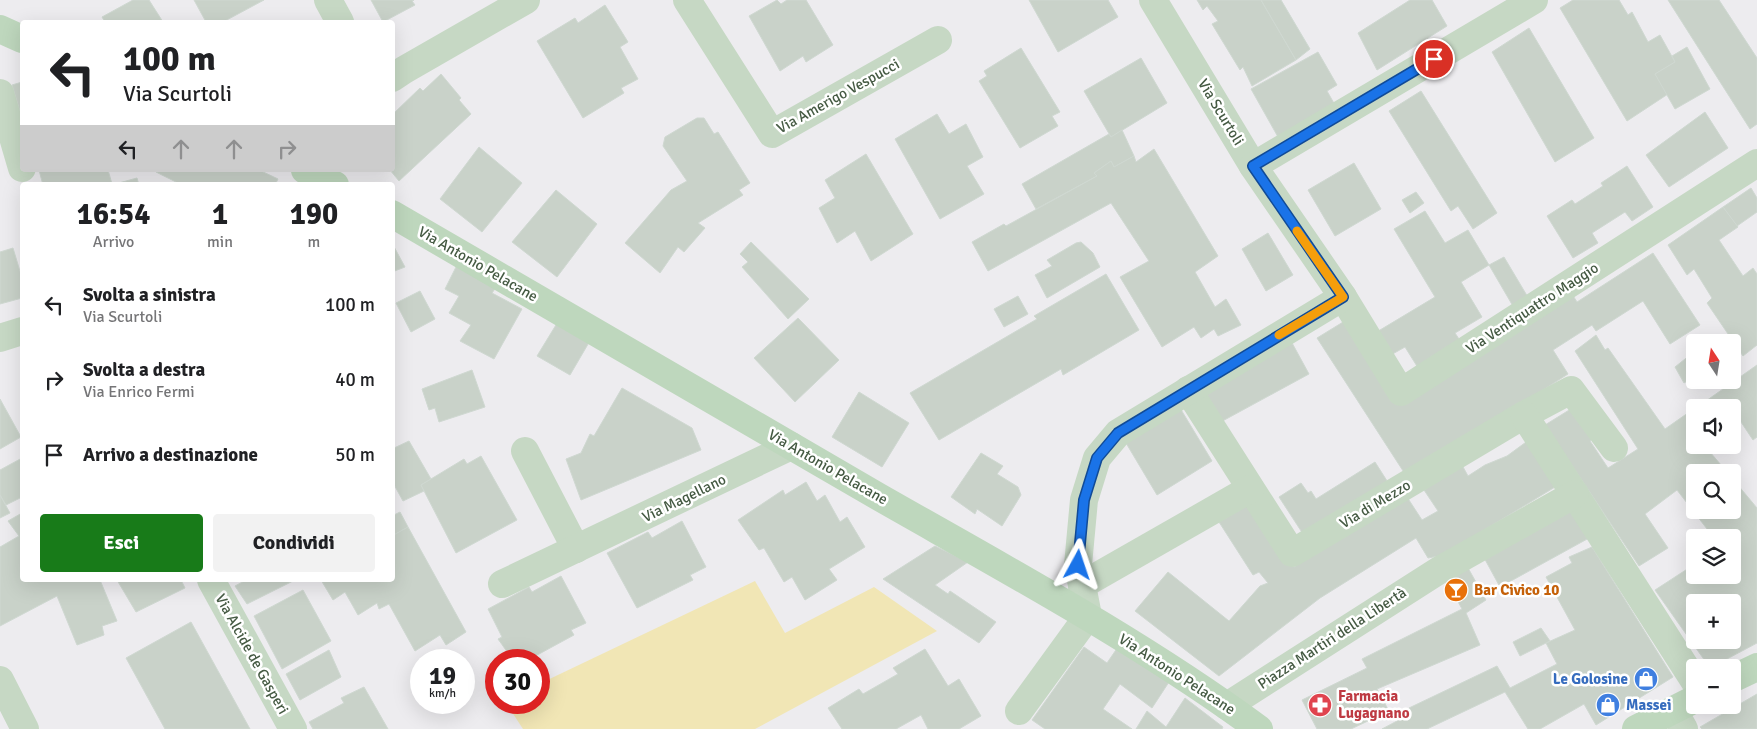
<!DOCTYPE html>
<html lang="it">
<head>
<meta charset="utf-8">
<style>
  body { margin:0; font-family:Signika,sans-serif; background:#f2f2f2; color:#202124; height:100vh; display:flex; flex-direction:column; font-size:19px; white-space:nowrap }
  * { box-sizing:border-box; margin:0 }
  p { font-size:16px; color:#757577 }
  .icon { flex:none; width:28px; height:28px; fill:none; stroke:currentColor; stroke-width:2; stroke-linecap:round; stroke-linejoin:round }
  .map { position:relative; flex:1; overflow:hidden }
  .side { position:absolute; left:20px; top:182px; width:375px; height:400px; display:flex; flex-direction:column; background:#fff; border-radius:5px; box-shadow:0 5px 20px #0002 }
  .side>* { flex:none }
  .top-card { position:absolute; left:20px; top:20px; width:375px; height:152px; border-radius:5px; box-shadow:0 5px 20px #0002; background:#fff; color:#202124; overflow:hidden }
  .needle { width:32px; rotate:348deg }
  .fabs { position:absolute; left:1686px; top:334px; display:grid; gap:10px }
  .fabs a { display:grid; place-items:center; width:55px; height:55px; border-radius:5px; background:#fff; box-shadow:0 5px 20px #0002; font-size:25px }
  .speed { position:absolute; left:410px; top:649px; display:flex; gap:10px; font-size:25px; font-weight:700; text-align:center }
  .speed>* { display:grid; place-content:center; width:65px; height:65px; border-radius:50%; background:#fff; box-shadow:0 5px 20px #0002; line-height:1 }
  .speed small { font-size:12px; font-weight:400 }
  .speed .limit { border:8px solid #d22; background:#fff; color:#111 }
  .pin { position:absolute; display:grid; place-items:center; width:42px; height:42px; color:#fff; margin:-21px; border:2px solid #fff; border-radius:50%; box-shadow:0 1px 5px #0007 }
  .me { position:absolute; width:55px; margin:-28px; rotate:5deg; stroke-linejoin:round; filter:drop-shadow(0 0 4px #0008) }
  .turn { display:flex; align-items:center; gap:18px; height:105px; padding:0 20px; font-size:22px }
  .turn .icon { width:65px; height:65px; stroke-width:2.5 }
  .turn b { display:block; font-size:35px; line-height:42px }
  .lanes { display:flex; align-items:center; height:48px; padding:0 20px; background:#0003; justify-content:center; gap:25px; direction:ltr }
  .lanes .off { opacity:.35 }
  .eta { display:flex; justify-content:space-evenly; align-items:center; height:85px; text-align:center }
  .eta b { font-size:30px; font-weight:700; line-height:35px }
  .primary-button { display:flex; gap:10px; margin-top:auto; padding:10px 20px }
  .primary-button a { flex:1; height:58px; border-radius:5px; background:#187b19; color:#fff; font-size:20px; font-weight:700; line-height:58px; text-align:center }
  .primary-button a+a { background:#f2f2f2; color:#202124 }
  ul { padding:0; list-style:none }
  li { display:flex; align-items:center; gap:15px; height:75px; padding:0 20px }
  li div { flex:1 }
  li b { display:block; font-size:19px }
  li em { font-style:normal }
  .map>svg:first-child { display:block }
  .green { fill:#f1e6b5 }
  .building { fill:#c9d2c9; stroke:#cfd8d1; fill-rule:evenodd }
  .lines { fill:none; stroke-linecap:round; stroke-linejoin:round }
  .street { stroke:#c6d8c4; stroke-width:28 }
  .secondary { stroke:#bed7bd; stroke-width:28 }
  .route-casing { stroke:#114b97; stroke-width:12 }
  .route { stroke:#1a73e8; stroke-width:9 }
  .slow { stroke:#f59e0b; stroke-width:9 }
  .labels { text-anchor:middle; stroke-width:5; stroke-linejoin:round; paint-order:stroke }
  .street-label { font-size:15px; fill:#455a43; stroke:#fff }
  .food-label { font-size:15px; font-weight:bold; fill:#c56008; stroke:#fff; text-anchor:start }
  .shop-label { font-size:15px; font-weight:bold; fill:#366cbe; stroke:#fff; text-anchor:end }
  .health-label { font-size:15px; font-weight:bold; fill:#be3a42; stroke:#fff; text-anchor:start }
</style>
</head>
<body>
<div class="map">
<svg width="1757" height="729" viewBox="0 0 1757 729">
  <rect width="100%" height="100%" fill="#edecef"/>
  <polygon class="green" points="755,581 785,633 874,587 937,631 755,729 523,729 506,703 539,702 539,684"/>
  <g class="building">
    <polygon points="133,0 149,0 163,22 105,22 102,17"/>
    <polygon points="194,0 264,0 223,22 206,22"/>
    <polygon points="371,0 414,0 412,1 415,5 383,22"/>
    <polygon points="777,0 781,4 787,0 806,0 833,45 806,62 803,56 780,71 749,16"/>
    <polygon points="1029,0 1108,0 1118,17 1058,52"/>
    <polygon points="1197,0 1261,0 1296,60 1252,86 1243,67 1240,70 1212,24 1218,21 1207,6 1203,10"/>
    <polygon points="1261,0 1281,0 1310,49 1296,60"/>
    <polygon points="1410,0 1432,0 1447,26 1377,70 1358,33"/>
    <polygon points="1573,0 1619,0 1628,15 1632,12 1648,42 1660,35 1675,62 1655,74 1668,94 1627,121 1560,8"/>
    <polygon points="1668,0 1719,0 1757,58 1757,124 1750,129"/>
    <polygon points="605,5 628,42 620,47 638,79 621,88 624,93 583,118 537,41 575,18 578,23"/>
    <polygon points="1529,28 1594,138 1555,162 1492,52"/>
    <polygon points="1687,47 1710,89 1675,109 1655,74 1675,62 1672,56"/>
    <polygon points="1021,48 1060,112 1052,116 1058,126 1020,148 979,81 987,76 984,71"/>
    <polygon points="1318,52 1337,85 1327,91 1335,105 1278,137 1251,89"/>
    <polygon points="1141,58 1167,103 1111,137 1084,91"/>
    <polygon points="441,74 461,98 459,100 471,114 399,181 390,170 392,170 392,115 420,88 423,91"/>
    <polygon points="22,82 22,118 12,85"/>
    <polygon points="1421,91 1497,213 1473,229 1458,206 1451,211 1389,111"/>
    <polygon points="1705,112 1728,148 1669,187 1646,155"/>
    <polygon points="937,114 949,134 966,124 983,157 967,166 984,194 940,219 895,139"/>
    <polygon points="697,118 704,118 714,134 718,132 750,183 739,190 743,195 698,223 705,228 684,252 678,247 660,273 625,243 671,190 687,181 663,146 665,137"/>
    <polygon points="1122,130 1134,156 1114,167 1111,161 1094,173 1097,176 1036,209 1022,184 1109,134 1111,137"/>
    <polygon points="479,147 522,183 482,232 440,199"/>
    <polygon points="1154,149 1218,256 1195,272 1215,307 1226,299 1241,325 1218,336 1214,329 1201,338 1194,327 1162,347 1120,277 1149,261 1111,203 988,271 972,242 1004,224 1006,226 1097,176 1094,173 1111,161 1114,167 1134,156 1136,162"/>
    <polygon points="866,154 913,234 871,261 855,231 837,243 819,208 835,198 825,180"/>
    <polygon points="1354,163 1381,209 1335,236 1308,190"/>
    <polygon points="1627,166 1653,207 1632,221 1625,212 1592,233 1598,243 1573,258 1547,216 1572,200 1575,204 1603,186 1601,183"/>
    <polygon points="39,170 108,170 112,184 43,185"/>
    <polygon points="157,170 259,170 278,179 275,185 182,185 156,172"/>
    <polygon points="137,178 139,185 115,185 115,184"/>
    <polygon points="1751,188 1757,198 1757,212 1737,226 1723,207"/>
    <polygon points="556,190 597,224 557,277 512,242"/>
    <polygon points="1416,192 1424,203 1410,213 1402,200"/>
    <polygon points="1723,207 1738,227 1719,240 1743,276 1753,268 1757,274 1757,345 1743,356 1707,303 1712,298 1694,269 1687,275 1668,245"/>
    <polygon points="1425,211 1445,243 1468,230 1489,265 1461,282 1482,317 1455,333 1463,345 1420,371 1405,347 1389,356 1375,333 1435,297 1394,229"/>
    <polygon points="1268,233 1293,275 1266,291 1242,249"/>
    <polygon points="751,242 809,299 788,319 742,267 748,262 740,254"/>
    <polygon points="1081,242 1093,253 1100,267 1047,298 1035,275 1052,266 1047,260 1076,243"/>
    <polygon points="392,243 405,267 392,272"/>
    <polygon points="13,248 22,278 22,298 0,304 0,252"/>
    <polygon points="1653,253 1700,325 1670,344 1643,301 1596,331 1592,325 1553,350 1568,374 1407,477 1317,338 1348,319 1402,403 1572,294 1577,302"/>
    <polygon points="1504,257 1532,304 1517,313 1489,265"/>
    <polygon points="458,263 497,286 492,293 522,309 494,359 460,341 471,325 449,313 459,296 445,289"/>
    <polygon points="1106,274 1139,330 1063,375 1061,369 939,440 910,393 1037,319 1034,316"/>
    <polygon points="420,291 435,319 411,332 396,303"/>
    <polygon points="1018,296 1028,314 1004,327 994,309"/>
    <polygon points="798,318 839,360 795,402 754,358"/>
    <polygon points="559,320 591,339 570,375 537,356"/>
    <path d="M1596,335L1605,350L1608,348L1665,429L1695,408V445H1704L1727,472H1695V510H1732V478L1757,508V643L1710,668L1655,590L1695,564V575H1732V538H1714L1677,490L1645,514L1668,548L1639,566L1545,425L1574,407L1595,436L1590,441L1608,468L1638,449L1575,351ZM1695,602H1732V640H1695Z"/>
    <polygon points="1291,341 1309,374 1217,424 1196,394"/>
    <polygon points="1695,351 1695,376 1684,383 1675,367"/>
    <polygon points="1757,365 1757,437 1753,440 1737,416 1732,420 1732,408 1696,408"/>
    <polygon points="472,370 485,407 439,422 435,408 429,410 422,389"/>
    <polygon points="622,388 692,428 701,450 581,500 566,459 581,453 590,434 594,436"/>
    <polygon points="859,392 909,423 882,467 832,437"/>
    <polygon points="0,399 21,437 0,449"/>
    <polygon points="1180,408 1212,461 1157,495 1126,443"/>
    <polygon points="1533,437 1560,484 1463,543 1449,554 1428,558 1416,538 1320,598 1219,676 1135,611 1168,572 1229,621 1260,586 1268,583 1259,572 1253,575 1219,522 1252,503 1294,567 1407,497 1422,520 1438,511 1424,490 1462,465 1468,476 1485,465 1507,456"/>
    <polygon points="409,441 431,479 421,485 424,491 403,501 392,481 392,449"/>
    <polygon points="981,453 1003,466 997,474 1018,487 1021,495 1002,526 977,509 975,514 951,497"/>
    <polygon points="481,456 517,520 456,553 421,485 464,459 467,464"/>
    <polygon points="22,458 22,497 6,505 0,495 0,470"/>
    <polygon points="1375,462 1389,484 1305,537 1279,497 1301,483 1308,493 1311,491 1316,499"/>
    <polygon points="806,482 817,501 825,495 840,522 847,517 865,547 829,569 837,580 805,600 792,577 784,582 764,548 759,550 738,520 783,490 785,495"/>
    <polygon points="0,495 10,513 0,518"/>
    <polygon points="1568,507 1589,538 1500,587 1482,554"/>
    <polygon points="400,512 408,527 392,536 392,516"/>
    <polygon points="22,513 22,580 100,580 117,621 102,626 104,635 77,645 57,596 0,626 0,547 19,536 8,521"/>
    <polygon points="682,521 706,567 690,575 693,580 637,608 607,553 648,532 652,538"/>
    <polygon points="408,527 466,632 446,645 440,635 415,651 389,604 379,609 377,603 358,615 345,592 333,600 321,580 392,580 392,536"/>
    <polygon points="935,546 968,562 935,585 948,594 950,591 996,622 979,643 883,579"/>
    <polygon points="1592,547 1673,677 1596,725 1584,704 1540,729 1528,729 1505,692 1427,729 1382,729 1412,713 1409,708 1497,666 1510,688 1557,664 1546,643 1575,630 1546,577 1572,563 1569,557"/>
    <polygon points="1463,559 1486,600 1466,613 1480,645 1377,689 1389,711 1351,729 1317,729 1302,700 1367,668 1362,659 1462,609 1442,572"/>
    <polygon points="561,576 586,623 571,630 574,635 528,660 513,660 498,639 502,637 488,609 529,587 532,592"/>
    <polygon points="117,580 181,580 185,588 136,612"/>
    <polygon points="246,580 293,580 293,581 247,604 235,586"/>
    <polygon points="303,590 331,641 282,669 254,616"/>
    <polygon points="191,622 250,729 165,729 126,658"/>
    <polygon points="1541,628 1550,641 1520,656 1513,642"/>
    <polygon points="1120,644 1169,682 1152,708 1120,684 1103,709 1132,729 1045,729 1032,720 1084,647 1107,663"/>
    <polygon points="925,649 948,686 959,679 981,716 959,729 928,729 921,715 896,729 842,729 828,708 859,689 863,694 898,674 893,668"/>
    <polygon points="329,650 341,677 300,700 286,674"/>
    <polygon points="364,687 388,729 313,729 309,722 344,703 341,698"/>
    <polygon points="1757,694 1757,729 1702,729 1700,727"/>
    <polygon points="1185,698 1223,727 1222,729 1136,729 1147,711 1166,727"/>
  </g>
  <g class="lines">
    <g class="street">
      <polyline points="328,0 340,22"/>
      <polyline points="687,0 772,134 938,40"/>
      <polyline points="1153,0 1253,166 1343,297 1401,392 1757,163"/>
      <polyline points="392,78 404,70 526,0"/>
      <polyline points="0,93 22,168"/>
      <polyline points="1253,166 1534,0"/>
      <polyline points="0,338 22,331"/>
      <polyline points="1188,390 1292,553 1524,415 1571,390 1614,448"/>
      <polyline points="1524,415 1695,682"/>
      <polyline points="525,451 576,549"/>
      <polyline points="211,580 293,729"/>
      <polyline points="502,584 791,446"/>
      <polyline points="1082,585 1250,489"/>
      <polyline points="0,680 25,729"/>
      <polyline points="1227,706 1438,571 1575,494"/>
      <polyline points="1019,711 1088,616 1078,565 1084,500 1097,458 1118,433 1343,297"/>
      <polyline points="1674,711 1684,729"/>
    </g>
    <g class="secondary">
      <polyline points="0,29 22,39"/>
      <polyline points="305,170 335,185"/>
      <path d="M392,214C554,308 716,403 879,497C1007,570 1139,641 1259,729"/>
      <polyline points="1732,679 1757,667"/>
      <polyline points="1636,729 1695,699"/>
    </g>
  </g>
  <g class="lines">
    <g class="route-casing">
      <polyline id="route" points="1078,565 1084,500 1097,458 1118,433 1343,297 1253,166 1434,59"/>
    </g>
    <use href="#route" class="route"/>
    <polyline class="slow" points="1279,335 1343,297 1297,231"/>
  </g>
  <defs>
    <g id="bar-disc" transform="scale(1.25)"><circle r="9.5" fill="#e8710a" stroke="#fff"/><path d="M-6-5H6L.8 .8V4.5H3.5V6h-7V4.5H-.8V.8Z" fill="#fff"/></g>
    <g id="shop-disc" transform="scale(1.25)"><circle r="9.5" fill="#3f7fe0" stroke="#fff"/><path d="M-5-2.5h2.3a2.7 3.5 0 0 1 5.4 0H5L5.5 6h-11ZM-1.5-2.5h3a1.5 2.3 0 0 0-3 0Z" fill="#fff"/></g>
    <g id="pharmacy-disc" transform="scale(1.25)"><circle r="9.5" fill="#e0444e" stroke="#fff"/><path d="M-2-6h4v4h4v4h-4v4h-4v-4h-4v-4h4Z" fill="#fff"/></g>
  </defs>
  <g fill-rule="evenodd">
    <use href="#bar-disc" x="1456" y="590"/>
    <use href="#shop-disc" x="1646" y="679"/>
    <use href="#pharmacy-disc" x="1320" y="705"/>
    <use href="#shop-disc" x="1608" y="705"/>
  </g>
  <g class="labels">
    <g class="street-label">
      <text transform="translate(838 96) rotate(-29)" y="5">Via Amerigo Vespucci</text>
      <text transform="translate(1221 112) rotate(59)" y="5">Via Scurtoli</text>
      <text transform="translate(478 264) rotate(30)" y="5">Via Antonio Pelacane</text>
      <text transform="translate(1532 308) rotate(-33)" y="5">Via Ventiquattro Maggio</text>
      <text transform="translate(828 467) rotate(30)" y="5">Via Antonio Pelacane</text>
      <text transform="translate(684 498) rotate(-26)" y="5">Via Magellano</text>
      <text transform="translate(1375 504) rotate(-31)" y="5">Via di Mezzo</text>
      <text transform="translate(1332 638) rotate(-33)" y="5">Piazza Martiri della Libertà</text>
      <text transform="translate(252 654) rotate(61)" y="5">Via Alcide de Gasperi</text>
      <text transform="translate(1177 674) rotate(33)" y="5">Via Antonio Pelacane</text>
    </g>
    <g class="food-label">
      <text x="1474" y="595">Bar Civico 10</text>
    </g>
    <g class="shop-label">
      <text x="1628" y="684">Le Golosine</text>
      <text x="1626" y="710" text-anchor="start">Massei</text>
    </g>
    <g class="health-label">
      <text x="1338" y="701">Farmacia<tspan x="1338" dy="17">Lugagnano</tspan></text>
    </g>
  </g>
</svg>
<div class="fabs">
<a><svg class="needle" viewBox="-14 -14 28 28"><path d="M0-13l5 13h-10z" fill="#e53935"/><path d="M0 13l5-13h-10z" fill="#757577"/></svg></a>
<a><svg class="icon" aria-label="sound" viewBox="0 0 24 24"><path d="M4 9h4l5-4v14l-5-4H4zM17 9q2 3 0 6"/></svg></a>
<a><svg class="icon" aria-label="search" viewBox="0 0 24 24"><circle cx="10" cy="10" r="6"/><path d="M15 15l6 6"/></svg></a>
<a><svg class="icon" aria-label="layers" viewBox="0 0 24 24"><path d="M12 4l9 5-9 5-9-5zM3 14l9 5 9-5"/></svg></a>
<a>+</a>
<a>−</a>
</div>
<div class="speed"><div>19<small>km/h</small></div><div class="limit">30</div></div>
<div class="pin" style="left:1434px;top:59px;background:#d93025"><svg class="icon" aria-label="arrive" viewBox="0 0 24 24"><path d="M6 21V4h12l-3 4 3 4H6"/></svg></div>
<svg class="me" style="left:1078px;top:565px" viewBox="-20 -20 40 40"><path d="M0-17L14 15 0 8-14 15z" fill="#1a73e8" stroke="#fff" stroke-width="4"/></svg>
<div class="top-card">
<div class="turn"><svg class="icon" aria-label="left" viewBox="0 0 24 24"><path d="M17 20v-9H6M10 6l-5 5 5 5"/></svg><div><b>100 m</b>Via Scurtoli</div></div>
<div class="lanes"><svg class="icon" aria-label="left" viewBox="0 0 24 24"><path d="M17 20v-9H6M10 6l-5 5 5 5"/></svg><svg class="icon off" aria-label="ahead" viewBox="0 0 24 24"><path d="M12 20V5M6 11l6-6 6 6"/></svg><svg class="icon off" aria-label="ahead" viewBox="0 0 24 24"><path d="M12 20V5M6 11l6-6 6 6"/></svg><svg class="icon off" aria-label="right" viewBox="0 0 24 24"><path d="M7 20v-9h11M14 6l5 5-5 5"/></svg></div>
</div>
<section class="side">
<div class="eta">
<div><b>16:54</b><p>Arrivo</p></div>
<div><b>1</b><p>min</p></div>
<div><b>190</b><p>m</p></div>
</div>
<ul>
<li><svg class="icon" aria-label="left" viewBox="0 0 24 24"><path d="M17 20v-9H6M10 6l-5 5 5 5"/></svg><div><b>Svolta a sinistra</b><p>Via Scurtoli</p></div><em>100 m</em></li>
<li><svg class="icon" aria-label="right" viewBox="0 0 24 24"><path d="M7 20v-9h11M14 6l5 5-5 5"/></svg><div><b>Svolta a destra</b><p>Via Enrico Fermi</p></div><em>40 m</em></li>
<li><svg class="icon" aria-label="arrive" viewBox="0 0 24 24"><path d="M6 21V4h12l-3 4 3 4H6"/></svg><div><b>Arrivo a destinazione</b></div><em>50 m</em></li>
</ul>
<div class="primary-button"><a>Esci</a><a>Condividi</a></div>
</section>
</div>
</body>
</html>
